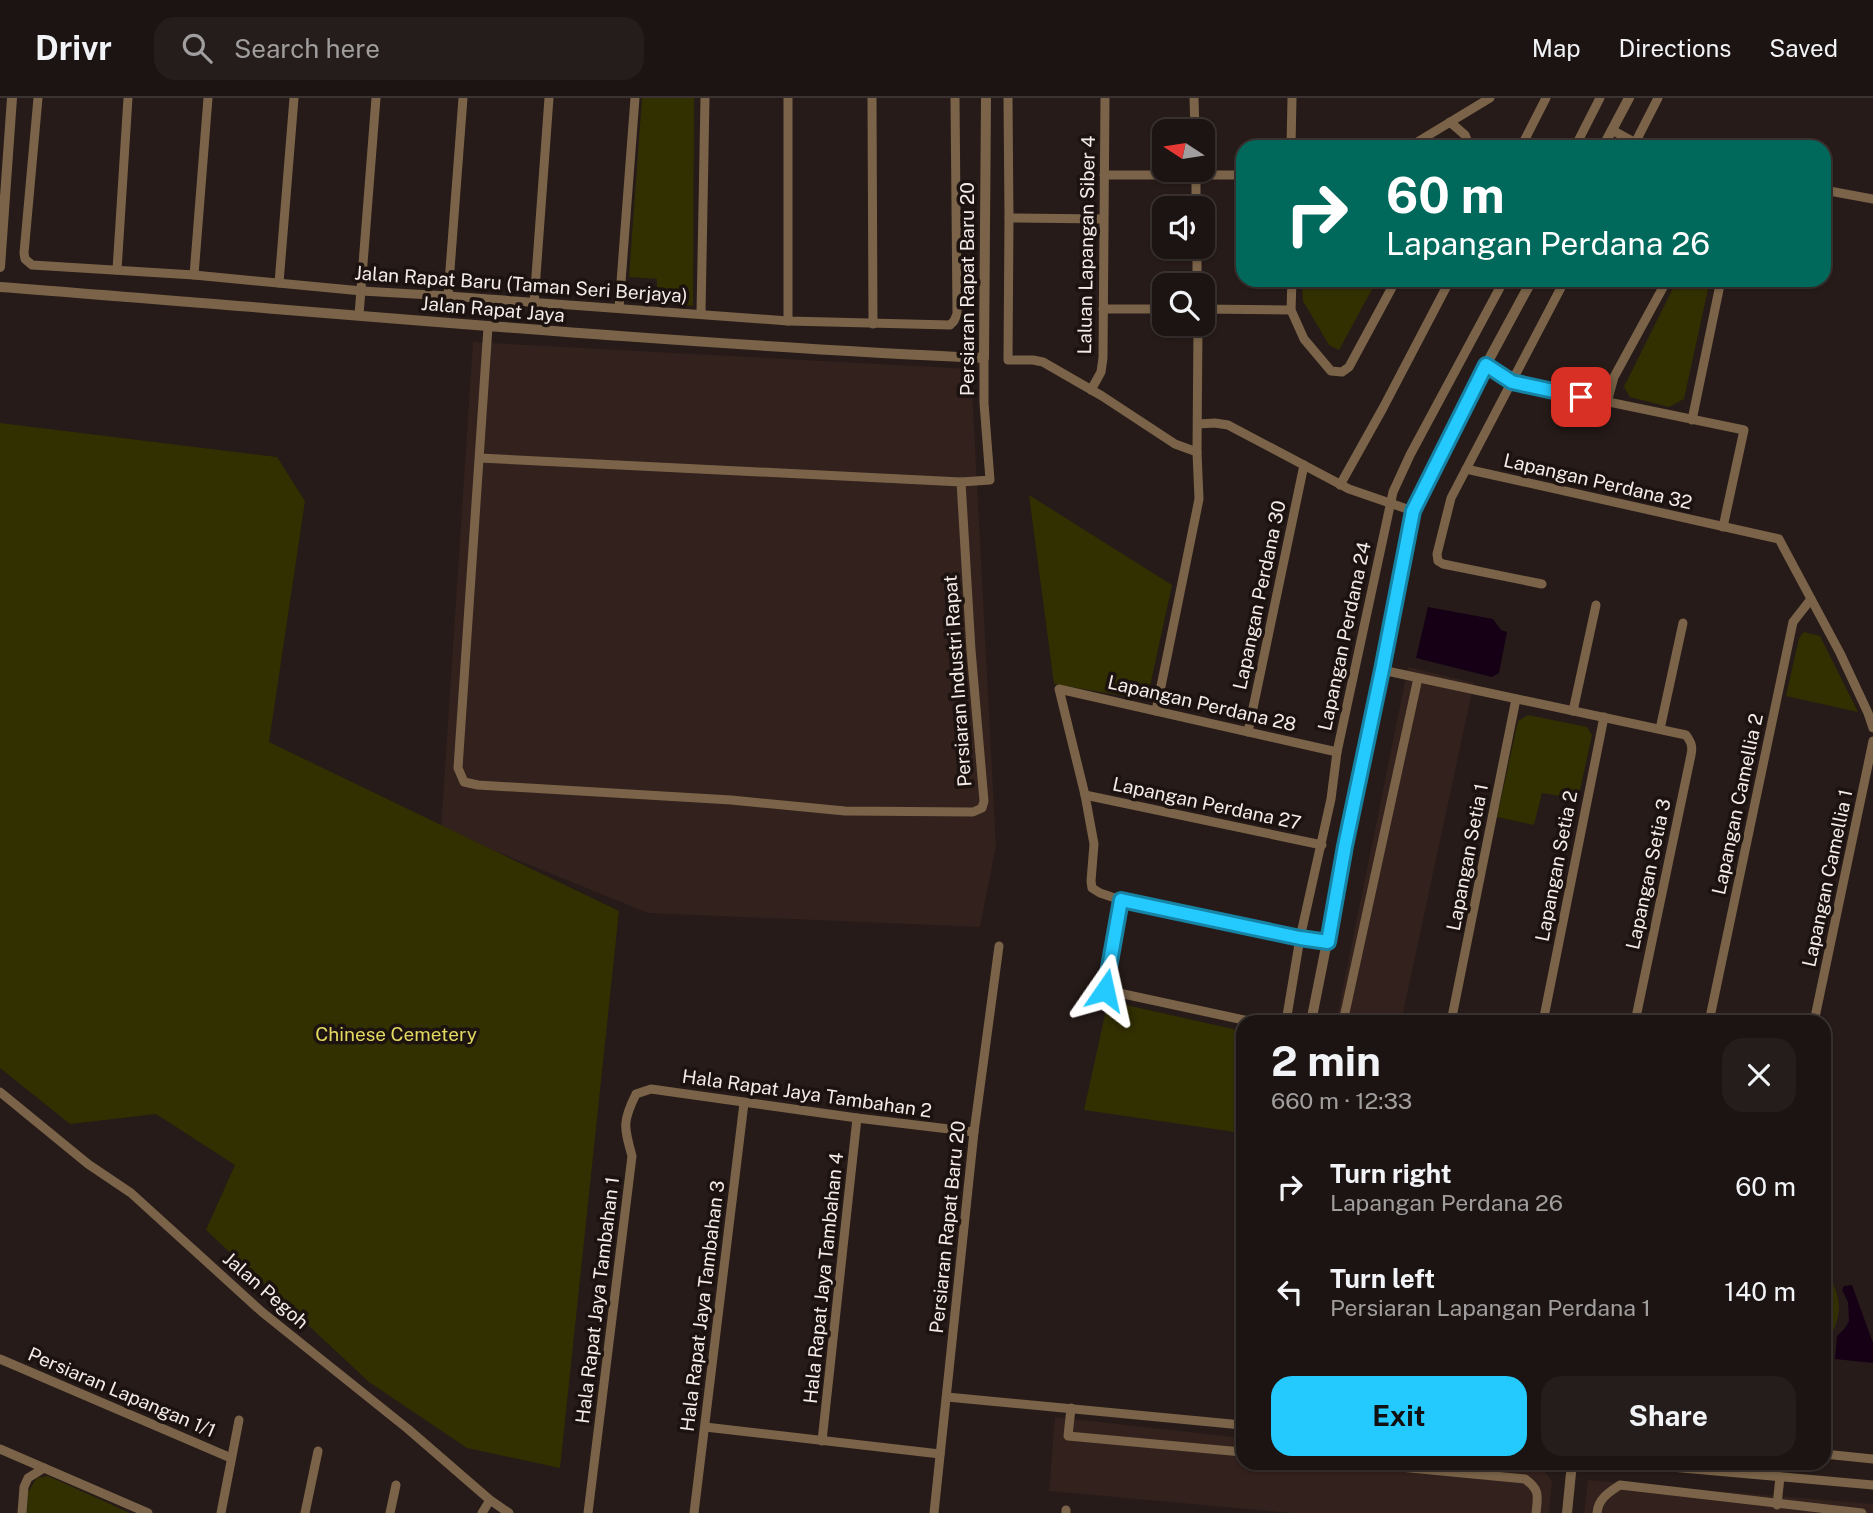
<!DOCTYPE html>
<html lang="en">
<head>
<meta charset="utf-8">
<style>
  body { margin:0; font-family:"Public Sans",sans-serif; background:#251d1b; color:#f1f3f6; height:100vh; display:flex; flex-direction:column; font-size:26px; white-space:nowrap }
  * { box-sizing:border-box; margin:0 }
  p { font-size:23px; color:#a09e9f }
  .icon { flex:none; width:38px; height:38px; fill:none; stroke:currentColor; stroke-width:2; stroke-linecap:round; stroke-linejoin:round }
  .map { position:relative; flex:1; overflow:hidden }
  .sheet { position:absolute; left:1236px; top:917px; width:595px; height:455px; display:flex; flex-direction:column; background:#1c1412; border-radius:21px; box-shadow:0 2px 5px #0004,0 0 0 2px #3a3332 }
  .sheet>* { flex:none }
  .banner { position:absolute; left:1236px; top:42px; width:595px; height:147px; border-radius:21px; box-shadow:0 2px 5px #0004,0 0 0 2px #3a3332; background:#00695c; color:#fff; overflow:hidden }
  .needle { width:46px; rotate:282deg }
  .controls { position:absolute; left:1152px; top:21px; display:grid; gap:14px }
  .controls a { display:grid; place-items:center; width:63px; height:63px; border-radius:14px; background:#1c1412; box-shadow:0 2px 5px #0004,0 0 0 2px #3a3332; font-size:35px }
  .pin { position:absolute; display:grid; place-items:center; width:60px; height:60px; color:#fff; margin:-30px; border-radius:14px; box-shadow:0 4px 10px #0006 }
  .me { position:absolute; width:77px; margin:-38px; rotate:11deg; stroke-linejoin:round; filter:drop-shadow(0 0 5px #0008) }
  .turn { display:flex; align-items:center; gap:24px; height:147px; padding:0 35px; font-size:32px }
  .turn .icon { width:91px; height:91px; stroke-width:2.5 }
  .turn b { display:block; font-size:49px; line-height:60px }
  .round { display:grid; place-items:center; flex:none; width:74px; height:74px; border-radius:21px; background:#251d1b }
  .head { display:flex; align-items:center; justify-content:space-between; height:119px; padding:0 35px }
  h1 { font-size:42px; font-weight:700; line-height:52px }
  .primary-button { display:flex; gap:14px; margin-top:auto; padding:14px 35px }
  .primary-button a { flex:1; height:80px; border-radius:21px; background:#24c9fe; color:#111; font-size:28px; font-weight:700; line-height:80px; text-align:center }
  .primary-button a+a { background:#251d1b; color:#f1f3f6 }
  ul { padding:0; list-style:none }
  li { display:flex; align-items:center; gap:21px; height:105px; padding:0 35px }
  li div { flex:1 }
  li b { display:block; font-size:26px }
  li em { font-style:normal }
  header { display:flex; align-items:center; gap:42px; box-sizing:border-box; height:98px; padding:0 35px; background:#1c1412; border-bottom:2px solid #3a3332 }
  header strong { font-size:33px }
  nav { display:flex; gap:38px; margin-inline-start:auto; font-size:24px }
  .search { width:490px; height:63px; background:#251d1b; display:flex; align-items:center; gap:18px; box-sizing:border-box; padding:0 24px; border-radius:21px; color:#a09e9f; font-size:26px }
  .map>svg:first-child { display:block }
  .built { fill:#32211c }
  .green { fill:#322f01 }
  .water { fill:#150015 }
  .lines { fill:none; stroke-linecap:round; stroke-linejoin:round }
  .minor { stroke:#7a6348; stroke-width:9 }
  .tertiary { stroke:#7a6348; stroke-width:10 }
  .route-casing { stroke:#1783a5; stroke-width:18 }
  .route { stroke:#24c9fe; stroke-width:12 }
  .labels { text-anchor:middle; stroke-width:7; stroke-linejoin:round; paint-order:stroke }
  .street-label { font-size:19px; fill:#f4ece9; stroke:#1c120f }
  .park-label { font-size:19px; fill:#e2d860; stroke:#1c120f }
</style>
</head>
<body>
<header>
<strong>Drivr</strong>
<div class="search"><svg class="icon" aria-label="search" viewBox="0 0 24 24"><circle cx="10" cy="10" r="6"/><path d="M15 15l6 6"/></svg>Search here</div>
<nav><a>Map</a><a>Directions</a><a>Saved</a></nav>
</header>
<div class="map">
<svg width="1873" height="1415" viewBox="0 0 1873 1415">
  <rect width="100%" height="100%" fill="#261b18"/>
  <g class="built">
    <polygon points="473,244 971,271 996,748 980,829 648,815 441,731"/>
    <polygon points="1408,569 1474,585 1401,924 1336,924"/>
    <polygon points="1055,1319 1242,1340 1242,1365 1478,1365 1543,1372 1552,1383 1549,1415 1290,1415 1049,1393"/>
    <polygon points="1588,1382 1873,1406 1873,1415 1584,1415"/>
  </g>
  <g class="green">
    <polygon points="642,0 694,0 693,208 657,205 657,181 629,179"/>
    <polygon points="1302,182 1377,182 1339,252 1329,247 1303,203"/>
    <polygon points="1677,182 1710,182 1684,301 1669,309 1630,299 1624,289"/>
    <polygon points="0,325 277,359 305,403 269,644 619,813 560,1370 467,1350 369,1284 206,1132 235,1067 156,1016 70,1026 0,970"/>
    <polygon points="1029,397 1172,487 1147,602 1054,586"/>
    <polygon points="1804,534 1820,538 1858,614 1786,598 1799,540"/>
    <polygon points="1528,617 1587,629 1592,637 1578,701 1542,695 1534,727 1497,719 1518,623"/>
    <polygon points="1108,903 1242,933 1242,1035 1084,1012"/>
    <path d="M1824,1181L1832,1183C1842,1205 1841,1220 1829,1240L1824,1239Z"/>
    <polygon points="48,1378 130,1415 27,1415 28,1394 37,1380"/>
  </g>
  <g class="water">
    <polygon points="1428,509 1493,521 1501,532 1507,534 1499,575 1492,579 1416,560"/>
    <polygon points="1852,1187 1873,1245 1873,1265 1835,1261 1837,1238 1845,1230 1849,1223 1848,1204 1842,1192 1844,1188"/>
  </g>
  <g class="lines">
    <g class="minor">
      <polyline points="38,0 24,155 25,161 32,167 194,177 362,193 448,198 788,223 950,227 954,223 957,216 955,0"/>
      <polyline points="872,0 873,226"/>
      <polyline points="1008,0 1009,120 1008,262 1033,262 1043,264 1102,298 1175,346 1197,354"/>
      <polyline points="1194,0 1195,33"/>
      <polyline points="1450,24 1465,37 1469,46 1467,49"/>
      <polyline points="1612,32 1643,49"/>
      <polyline points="1291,49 1292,0"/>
      <polyline points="1409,49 1490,0"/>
      <polyline points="1521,49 1546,0"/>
      <polyline points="1575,49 1600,0"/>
      <polyline points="1633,49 1658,0"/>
      <polyline points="1196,74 1196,110"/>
      <polyline points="1104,77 1242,77"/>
      <polyline points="1824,92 1873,101"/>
      <polyline points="1009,120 1103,121"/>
      <polyline points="1197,149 1197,187"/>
      <polyline points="117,172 128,0"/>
      <polyline points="194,177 208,0"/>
      <polyline points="1292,182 1291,212 1304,241 1331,273 1342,274 1349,269 1396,182"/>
      <polyline points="279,185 294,0"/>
      <polyline points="448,198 463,0"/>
      <polyline points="534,205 549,0"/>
      <polyline points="619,210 635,0"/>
      <polyline points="1103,211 1164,211"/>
      <polyline points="1202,211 1291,212"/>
      <polyline points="701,215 705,0"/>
      <polyline points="359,217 376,0"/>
      <polyline points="788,223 788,0"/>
      <polyline points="1486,267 1512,284 1744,332 1723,429"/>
      <polyline points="1091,292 1101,274 1103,260 1105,0"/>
      <polyline points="1607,304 1614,279 1667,182"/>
      <polyline points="1692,322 1721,182"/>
      <polyline points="1198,326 1215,325 1228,327 1349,391 1413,413"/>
      <polyline points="480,360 961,384 971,552 984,703 982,710 973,714 845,713 731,702 478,687 464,684 458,670 488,229"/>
      <polyline points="1466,371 1779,441 1840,555 1868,615 1873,630"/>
      <polyline points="961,384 990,382 984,305 984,260"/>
      <polyline points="1340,387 1383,310 1450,182"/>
      <polyline points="1542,486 1443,466 1438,463 1437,456 1451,400 1565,182"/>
      <path d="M1382,572L1686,637C1691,644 1693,648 1691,657L1635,924"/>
      <polyline points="1156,613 1199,401 1197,354 1198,226"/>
      <polyline points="1573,613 1596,507"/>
      <polyline points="1660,631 1683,525"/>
      <polyline points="1248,634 1304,367"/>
      <polyline points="1085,697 1322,747"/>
      <polyline points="1121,802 1105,892 1253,924"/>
      <polyline points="1328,844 1300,840 1121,802 1100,795 1092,790 1091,783 1094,746 1085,697 1059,591 1337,654"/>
      <polyline points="1286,924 1300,840 1331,701 1337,654 1393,394 1410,357 1504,182"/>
      <polyline points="1343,924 1418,580"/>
      <polyline points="1451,924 1516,601"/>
      <polyline points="1543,924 1604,619"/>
      <polyline points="1709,924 1793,524 1811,501"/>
      <polyline points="1814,924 1873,643"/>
      <polyline points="0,994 88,1066 131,1095 262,1214 408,1331 490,1402 509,1415"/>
      <polyline points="0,1261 231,1360"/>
      <polyline points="947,1299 1242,1327"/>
      <polyline points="1071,1310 1068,1338 1242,1354"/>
      <polyline points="705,1329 940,1356"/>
      <polyline points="822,1343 857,1020"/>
      <polyline points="0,1351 148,1415"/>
      <polyline points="1824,1356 1873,1361"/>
      <path d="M1358,1365L1525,1381C1540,1392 1538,1397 1536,1415"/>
      <polyline points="1626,1365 1873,1387"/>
      <polyline points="1777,1407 1780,1379"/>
      <polyline points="22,1415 24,1389 28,1380 44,1370"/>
      <polyline points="221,1415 239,1322"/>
      <polyline points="305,1415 318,1353"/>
      <polyline points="390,1415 396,1387"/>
      <polyline points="482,1415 490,1402"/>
      <path d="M588,1415L632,1058C624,1029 622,1024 636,996L651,991L857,1020L974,1034"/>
      <polyline points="694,1415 744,1005"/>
      <polyline points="934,1415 974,1034 999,848"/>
      <polyline points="1066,1415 1066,1412"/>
      <path d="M1597,1415C1598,1401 1609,1394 1620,1387L1862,1415"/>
    </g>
    <g class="tertiary">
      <polyline points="1603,49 1629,0"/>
      <polyline points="0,169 12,0"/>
      <path d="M0,189C328,214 655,245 984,260L986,0"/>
      <polyline points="1311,924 1413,413 1486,267 1532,182"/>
      <polyline points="1567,1415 1572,1365"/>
    </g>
  </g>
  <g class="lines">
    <g class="route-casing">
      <polyline id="route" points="1105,892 1121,802 1300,840 1328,844 1345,748 1382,572 1413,413 1486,267 1512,284 1581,299"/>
    </g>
    <use href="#route" class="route"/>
  </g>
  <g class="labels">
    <g class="street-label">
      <text transform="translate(1086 147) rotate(-89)" y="7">Laluan Lapangan Siber 4</text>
      <text transform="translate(521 186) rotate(4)" y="7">Jalan Rapat Baru (Taman Seri Berjaya)</text>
      <text transform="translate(967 191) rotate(-90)" y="7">Persiaran Rapat Baru 20</text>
      <text transform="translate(493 211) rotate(5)" y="7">Jalan Rapat Jaya</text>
      <text transform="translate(1598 383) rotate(13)" y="7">Lapangan Perdana 32</text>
      <text transform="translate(1259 497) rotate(-78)" y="7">Lapangan Perdana 30</text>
      <text transform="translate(1344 538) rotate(-78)" y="7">Lapangan Perdana 24</text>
      <text transform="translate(957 583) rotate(-94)" y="7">Persiaran Industri Rapat</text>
      <text transform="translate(1202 605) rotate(13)" y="7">Lapangan Perdana 28</text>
      <text transform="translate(1207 705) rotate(12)" y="7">Lapangan Perdana 27</text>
      <text transform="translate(1737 706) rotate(-78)" y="7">Lapangan Camellia 2</text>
      <text transform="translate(1467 759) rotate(-79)" y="7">Lapangan Setia 1</text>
      <text transform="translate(1556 768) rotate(-79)" y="7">Lapangan Setia 2</text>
      <text transform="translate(1648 776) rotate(-78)" y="7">Lapangan Setia 3</text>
      <text transform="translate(1827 780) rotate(-78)" y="7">Lapangan Camellia 1</text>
      <text transform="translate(807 995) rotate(8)" y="7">Hala Rapat Jaya Tambahan 2</text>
      <text transform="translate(947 1129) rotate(-84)" y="7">Persiaran Rapat Baru 20</text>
      <text transform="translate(823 1180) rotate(-84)" y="7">Hala Rapat Jaya Tambahan 4</text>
      <text transform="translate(266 1192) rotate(41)" y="7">Jalan Pegoh</text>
      <text transform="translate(597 1202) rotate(-83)" y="7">Hala Rapat Jaya Tambahan 1</text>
      <text transform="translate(702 1208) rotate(-83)" y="7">Hala Rapat Jaya Tambahan 3</text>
      <text transform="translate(122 1294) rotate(23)" y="7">Persiaran Lapangan 1/1</text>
    </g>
    <g class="park-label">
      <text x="396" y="943">Chinese Cemetery</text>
    </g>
  </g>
</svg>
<div class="controls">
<a><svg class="needle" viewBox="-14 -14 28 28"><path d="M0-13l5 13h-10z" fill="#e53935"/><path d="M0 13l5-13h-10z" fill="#a09e9f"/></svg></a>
<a><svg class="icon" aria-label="sound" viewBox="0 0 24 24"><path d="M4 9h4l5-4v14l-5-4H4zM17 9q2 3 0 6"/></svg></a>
<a><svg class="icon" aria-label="search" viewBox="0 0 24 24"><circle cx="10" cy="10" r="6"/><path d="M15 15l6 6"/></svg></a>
</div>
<div class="pin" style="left:1581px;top:299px;background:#d93025"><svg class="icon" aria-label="arrive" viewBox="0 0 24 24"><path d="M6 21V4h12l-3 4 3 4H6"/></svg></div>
<svg class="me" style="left:1105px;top:892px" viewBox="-20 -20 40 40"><path d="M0-17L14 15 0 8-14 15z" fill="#24c9fe" stroke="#fff" stroke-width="4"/></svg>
<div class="banner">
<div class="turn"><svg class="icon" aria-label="right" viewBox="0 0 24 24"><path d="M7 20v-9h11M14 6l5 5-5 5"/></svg><div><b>60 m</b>Lapangan Perdana 26</div></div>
</div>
<section class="sheet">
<div class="head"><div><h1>2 min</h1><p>660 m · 12:33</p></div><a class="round"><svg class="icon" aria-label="close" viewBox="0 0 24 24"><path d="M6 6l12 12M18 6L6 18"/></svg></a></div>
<ul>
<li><svg class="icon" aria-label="right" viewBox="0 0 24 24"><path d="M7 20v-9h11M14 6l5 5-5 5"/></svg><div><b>Turn right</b><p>Lapangan Perdana 26</p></div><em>60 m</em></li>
<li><svg class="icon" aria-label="left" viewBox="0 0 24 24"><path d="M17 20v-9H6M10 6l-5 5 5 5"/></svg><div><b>Turn left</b><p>Persiaran Lapangan Perdana 1</p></div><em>140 m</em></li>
</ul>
<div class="primary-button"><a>Exit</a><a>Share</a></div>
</section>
</div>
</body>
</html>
